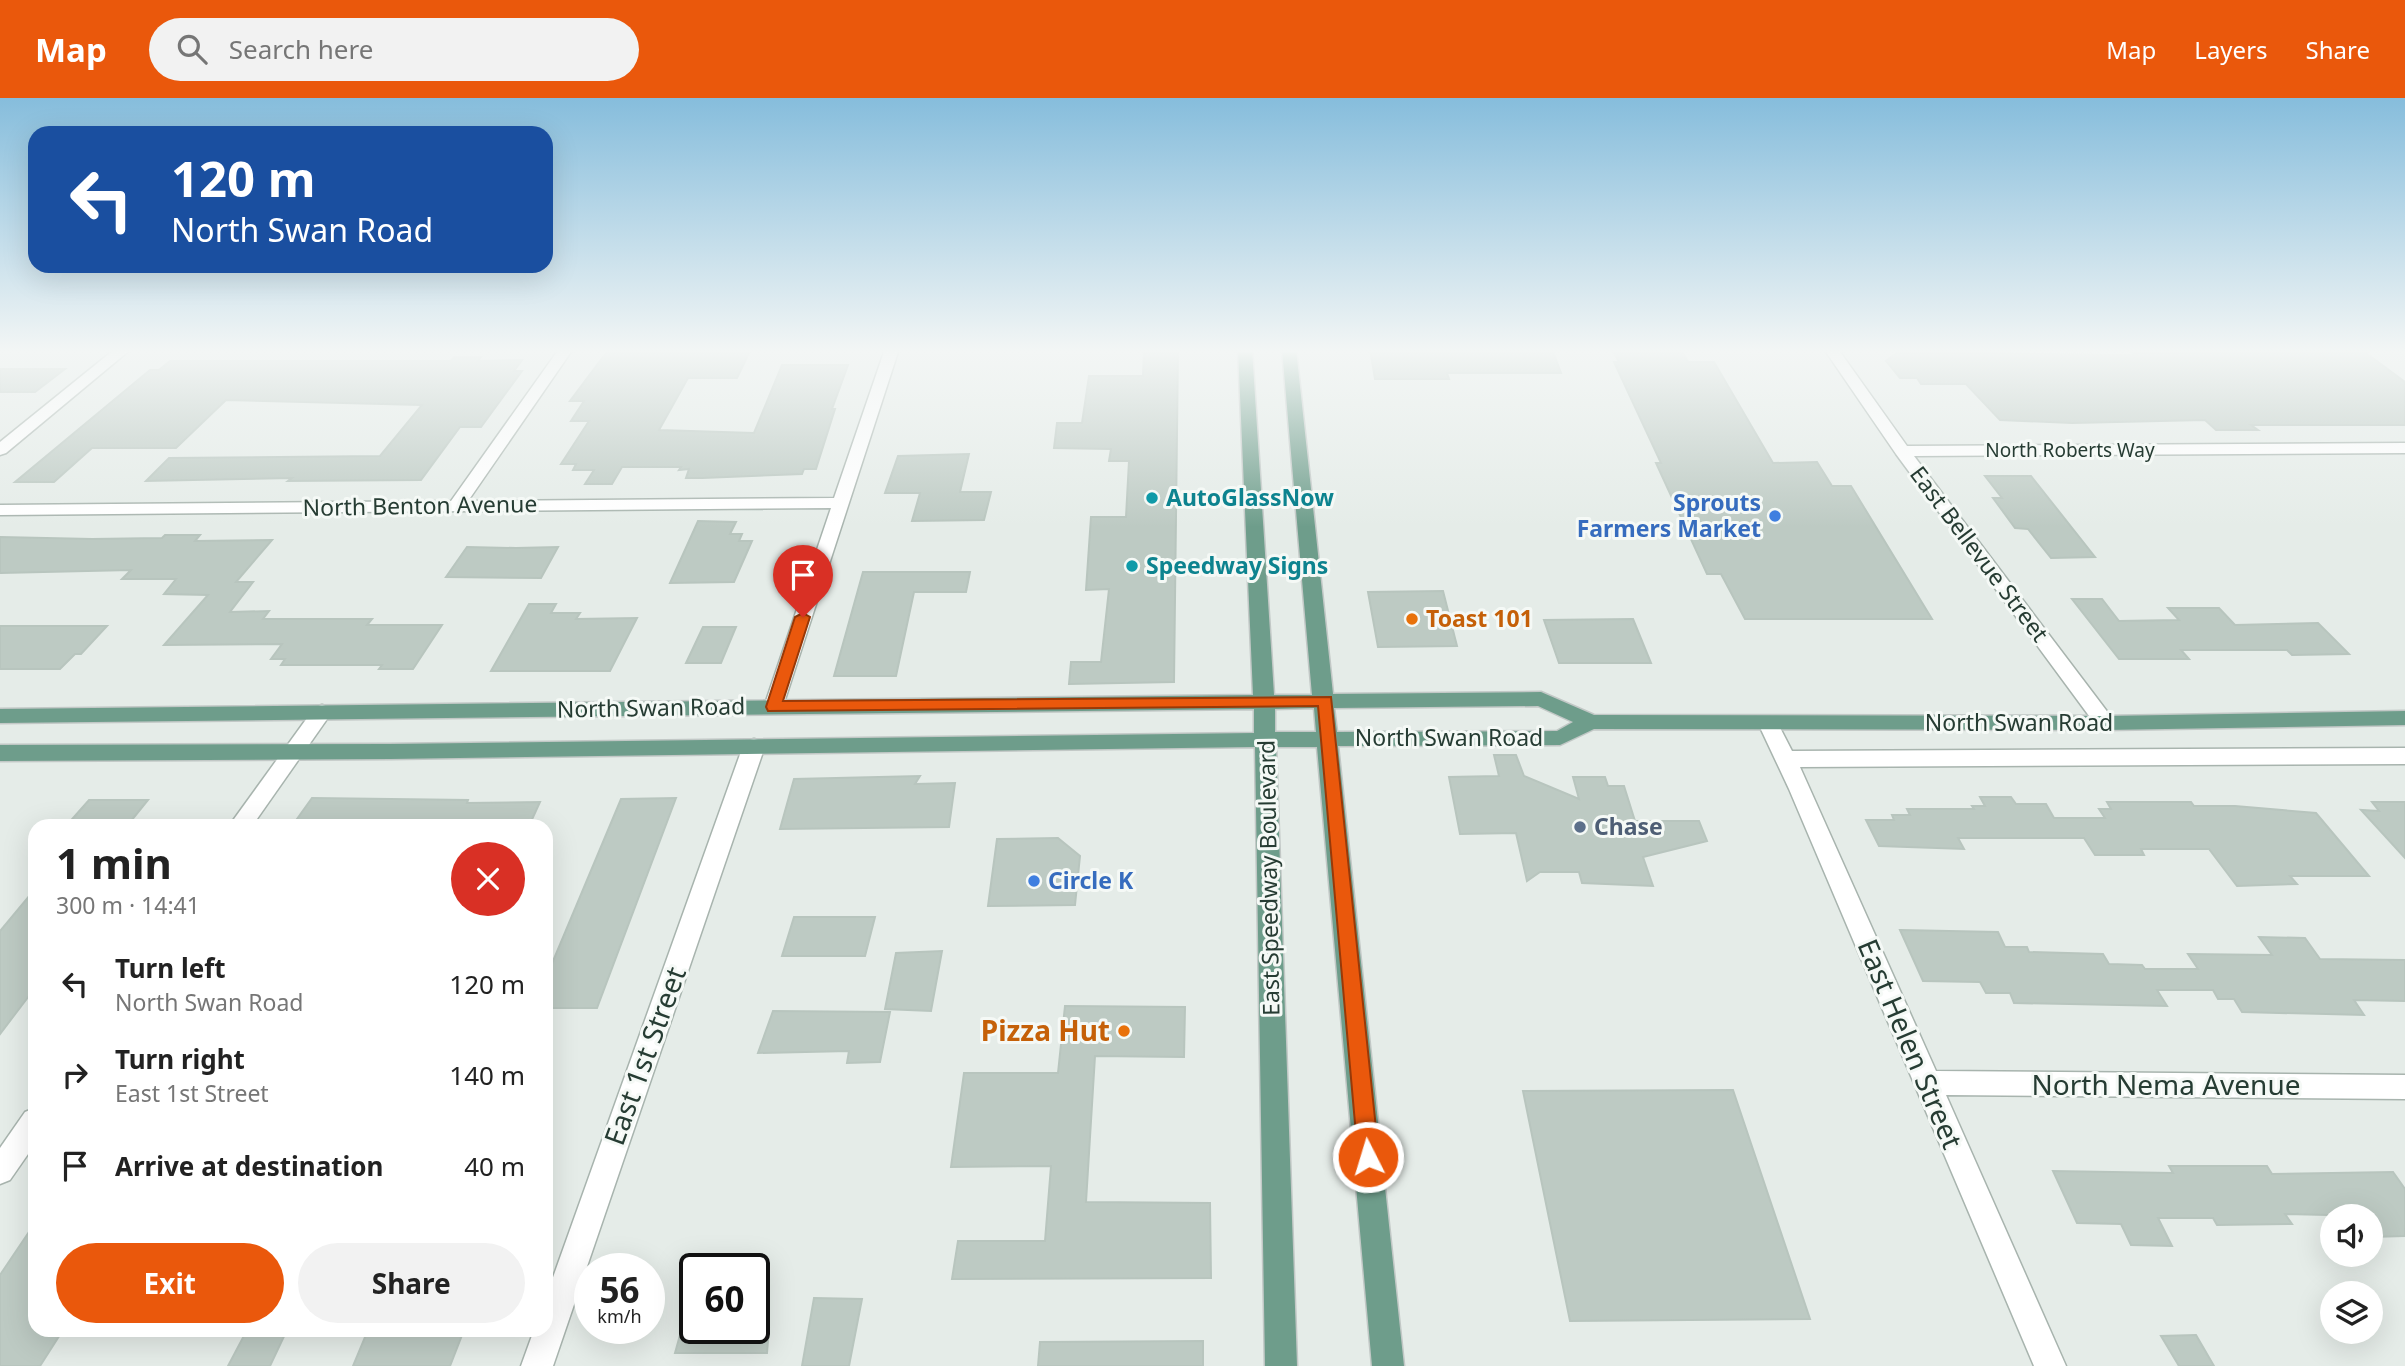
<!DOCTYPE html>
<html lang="en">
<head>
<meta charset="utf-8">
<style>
  body { margin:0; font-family:"Noto Sans",sans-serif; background:#f2f2f2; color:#222; height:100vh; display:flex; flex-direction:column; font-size:26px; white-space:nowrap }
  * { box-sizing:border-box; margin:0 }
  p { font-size:23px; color:#767676 }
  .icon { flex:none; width:38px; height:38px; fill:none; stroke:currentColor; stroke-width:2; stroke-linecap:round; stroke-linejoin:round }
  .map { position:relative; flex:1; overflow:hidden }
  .drawer { position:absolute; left:28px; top:721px; width:525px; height:518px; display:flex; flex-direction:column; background:#fff; border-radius:21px; box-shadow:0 7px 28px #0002 }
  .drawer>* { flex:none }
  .banner { position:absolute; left:28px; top:28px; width:525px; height:147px; border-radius:21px; box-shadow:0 7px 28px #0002; background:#1a4fa0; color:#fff; overflow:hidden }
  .fabs { position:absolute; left:2320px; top:1106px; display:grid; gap:14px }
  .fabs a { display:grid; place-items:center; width:63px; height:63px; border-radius:50%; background:#fff; box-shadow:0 7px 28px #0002; font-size:35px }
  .speed { position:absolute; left:574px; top:1155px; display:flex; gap:14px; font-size:35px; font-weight:700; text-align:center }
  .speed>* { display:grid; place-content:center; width:91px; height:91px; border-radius:50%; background:#fff; box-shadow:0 7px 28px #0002; line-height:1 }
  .speed small { font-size:18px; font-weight:400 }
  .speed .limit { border:4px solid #111; border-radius:10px; background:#fff; color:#111 }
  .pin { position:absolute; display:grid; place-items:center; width:60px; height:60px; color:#fff; margin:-72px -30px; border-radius:50% 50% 50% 0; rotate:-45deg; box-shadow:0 0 7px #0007 }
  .pin .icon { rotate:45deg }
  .me { position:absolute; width:77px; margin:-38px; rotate:355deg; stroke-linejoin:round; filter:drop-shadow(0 0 5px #0008) }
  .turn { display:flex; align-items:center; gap:24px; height:147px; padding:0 28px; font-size:32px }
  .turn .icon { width:91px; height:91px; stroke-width:2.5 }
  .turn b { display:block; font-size:49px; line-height:60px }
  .round { display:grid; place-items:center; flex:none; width:74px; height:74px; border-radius:37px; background:#f2f2f2 }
  .overview { display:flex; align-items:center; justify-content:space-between; height:119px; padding:0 28px }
  h1 { font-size:42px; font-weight:700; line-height:52px }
  .primary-button { display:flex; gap:14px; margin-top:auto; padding:14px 28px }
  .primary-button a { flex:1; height:80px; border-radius:42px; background:#ea580c; color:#fff; font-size:28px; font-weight:700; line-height:80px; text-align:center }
  .primary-button a+a { background:#f2f2f2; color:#222 }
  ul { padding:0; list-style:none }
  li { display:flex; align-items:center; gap:21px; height:91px; padding:0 28px }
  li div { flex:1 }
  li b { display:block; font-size:26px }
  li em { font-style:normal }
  header { display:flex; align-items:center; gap:42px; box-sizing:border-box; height:98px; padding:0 35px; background:#ea580c; color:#fff }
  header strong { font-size:33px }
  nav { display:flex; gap:38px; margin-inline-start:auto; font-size:24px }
  .search { width:490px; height:63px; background:#f2f2f2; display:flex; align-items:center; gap:18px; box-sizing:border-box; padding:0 24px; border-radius:38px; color:#767676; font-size:26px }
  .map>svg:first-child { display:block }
  .building { fill:#bdcac3; stroke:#b8c5be; stroke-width:2 }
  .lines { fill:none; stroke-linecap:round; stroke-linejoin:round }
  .minor-casing { stroke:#a8b4ae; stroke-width:3 }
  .major-casing { stroke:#c2c8c6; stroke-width:3 }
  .minor { fill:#fff; fill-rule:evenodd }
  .major { fill:#6e9d8b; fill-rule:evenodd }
  .route { fill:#ea580c; stroke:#983908; stroke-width:2 }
  .culture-dot { fill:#0f9aa8; stroke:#f5f9f6; stroke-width:2.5 }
  .shop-dot { fill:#3f7fe0; stroke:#f5f9f6; stroke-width:2.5 }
  .food-dot { fill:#e8710a; stroke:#f5f9f6; stroke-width:2.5 }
  .service-dot { fill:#5c6f8a; stroke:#f5f9f6; stroke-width:2.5 }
  .labels { text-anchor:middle; stroke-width:6; stroke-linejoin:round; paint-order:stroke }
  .far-street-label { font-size:19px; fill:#263c33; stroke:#f5f9f6 }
  .culture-label { font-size:23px; font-weight:bold; fill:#0d838f; stroke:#f5f9f6; text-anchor:start }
  .shop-label { font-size:23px; font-weight:bold; fill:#366cbe; stroke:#f5f9f6; text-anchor:end }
  .street-label { font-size:23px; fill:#263c33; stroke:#f5f9f6 }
  .food-label { font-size:23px; font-weight:bold; fill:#c56008; stroke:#f5f9f6; text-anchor:start }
  .service-label { font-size:23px; font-weight:bold; fill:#4e5e75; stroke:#f5f9f6; text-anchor:start }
  .near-food-label { font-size:28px; font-weight:bold; fill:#c56008; stroke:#f5f9f6; text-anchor:end }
  .near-street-label { font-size:28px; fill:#263c33; stroke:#f5f9f6 }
</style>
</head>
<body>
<header>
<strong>Map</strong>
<div class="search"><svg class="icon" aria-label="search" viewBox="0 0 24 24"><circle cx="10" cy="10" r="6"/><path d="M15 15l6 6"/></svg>Search here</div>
<nav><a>Map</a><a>Layers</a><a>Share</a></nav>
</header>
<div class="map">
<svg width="2405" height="1268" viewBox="0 0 2405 1268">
  <rect width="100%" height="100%" fill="#e5ece8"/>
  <g class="building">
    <polygon points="609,251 751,251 737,280 688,280 659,332 754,335 782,267 848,267 832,311 835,311 816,371 804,371 802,376 702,380 686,380 689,371 679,372 681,369 622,369 612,386 585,386 594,372 573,372 576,366 561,366 589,323 571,323 584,303 570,303"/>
    <polygon points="1144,251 1178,251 1174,584 1069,586 1071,564 1101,564 1109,491 1086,492 1091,419 1126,419 1129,363 1109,363 1111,351 1054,350 1057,325 1082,325 1089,278 1143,278"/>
    <polygon points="1370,251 1552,251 1561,275 1447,275 1449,281 1375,281"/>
    <polygon points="1612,251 1681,251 1688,264 1714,264 1773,365 1817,364 1832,388 1851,388 1932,521 1745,521 1721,476 1707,476 1656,365 1661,365 1614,264 1619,264"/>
    <polygon points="2362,252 2405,284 2405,327 2251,327 2258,332 2216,332 2205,322 2072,325 2000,322 1966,286 1921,286 1917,280 1900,280 1886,263 1899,253 1906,255 2136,257 2133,255"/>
    <polygon points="454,259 481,259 478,263 522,262 514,273 522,273 481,329 460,329 421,382 288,383 292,380 146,383 169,360 380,358 422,307 226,302 176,350 92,350 54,384 15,384 150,272 159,272 170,263 451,263"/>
    <polygon points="0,271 65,271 35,294 0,294"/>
    <polygon points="969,356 960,394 991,394 984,422 912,423 920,395 885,395 898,358"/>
    <polygon points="1985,378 2031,378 2095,459 2051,460 2028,431 2015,430 1993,400 2002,400"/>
    <polygon points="698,423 736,424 730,436 742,436 739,443 752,443 734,484 670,485"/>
    <polygon points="165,437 200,437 195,443 272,442 236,484 253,484 230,514 269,513 263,521 372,521 367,527 442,527 413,571 379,571 382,567 281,567 285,561 271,561 282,546 164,547 208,497 164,496 176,481 122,481 131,472 0,475 0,439 92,441 162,440"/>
    <polygon points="467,449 516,450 558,449 541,480 446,479"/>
    <polygon points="863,474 970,474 966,494 914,494 896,578 834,578"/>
    <polygon points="1443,493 1457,548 1378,549 1368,494"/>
    <polygon points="2072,501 2102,501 2119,523 2179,522 2168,510 2219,510 2235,527 2318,525 2349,556 2292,557 2287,552 2181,552 2189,561 2119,561"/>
    <polygon points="529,506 556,506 551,515 580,515 576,521 637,520 610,573 491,573"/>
    <polygon points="1633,521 1651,565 1559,565 1544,522"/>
    <polygon points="0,528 107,528 81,556 75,556 60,571 0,571"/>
    <polygon points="703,529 736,529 721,565 686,565"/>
    <polygon points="1494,657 1516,657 1524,678 1579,701 1573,679 1605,679 1608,688 1624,688 1635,723 1699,723 1707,743 1643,759 1653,788 1582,785 1579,774 1540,774 1527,783 1516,735 1460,736 1449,679 1499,678"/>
    <polygon points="920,678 915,686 955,685 949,729 780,731 794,681"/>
    <polygon points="1980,699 2011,699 2016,706 2046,706 2054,720 2105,720 2099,711 2111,711 2107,704 2191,704 2194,708 2235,708 2316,715 2369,778 2290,778 2297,786 2237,788 2209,751 2141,751 2144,757 2095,757 2084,740 1958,740 1964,751 1879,748 1866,722 1894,722 1892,717 1910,717 1907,711 1974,711 1972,708 1985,708"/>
    <polygon points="312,700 468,702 467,705 540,704 529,728 292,728"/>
    <polygon points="676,700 597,910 546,910 546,868 551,868 621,701"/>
    <polygon points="89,702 148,702 127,728 66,728"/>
    <polygon points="2372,704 2405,704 2405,760 2361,712 2379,713"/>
    <polygon points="1058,740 1080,758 1075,807 988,808 997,741"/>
    <polygon points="35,791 35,890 0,936 0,833"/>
    <polygon points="794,819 875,819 865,858 782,858"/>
    <polygon points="1900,832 1998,834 2005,849 2027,849 2029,854 2103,856 2109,866 2142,867 2145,871 2198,871 2188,856 2272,857 2259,839 2305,840 2320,861 2405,862 2405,903 2354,902 2364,917 2242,914 2234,901 2218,901 2213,892 2157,892 2167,908 2014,905 2010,895 1986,895 1980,884 1923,883"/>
    <polygon points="942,853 931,913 885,911 896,855"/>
    <polygon points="1065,908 1185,909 1184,959 1095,958 1086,1104 1210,1105 1211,1180 952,1181 958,1143 1045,1143 1051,1068 951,1069 964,975 1058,975"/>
    <polygon points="773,913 890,914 880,964 847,965 849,953 758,955"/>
    <polygon points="1733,992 1810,1221 1570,1223 1523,993"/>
    <polygon points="2169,1068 2267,1068 2272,1076 2393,1074 2405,1091 2405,1138 2371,1139 2371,1118 2285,1116 2292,1126 2217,1127 2213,1120 2158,1120 2172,1148 2131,1147 2121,1126 2077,1125 2053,1073 2173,1075"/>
    <polygon points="35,1125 35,1232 63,1232 40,1268 0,1268 0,1177"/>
    <polygon points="814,1200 862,1201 849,1268 802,1268"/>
    <polygon points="682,1230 769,1230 767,1255 675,1255"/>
    <polygon points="247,1232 287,1232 270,1268 228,1268"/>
    <polygon points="368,1232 464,1232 450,1268 353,1268"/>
    <polygon points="2196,1237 2214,1268 2179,1268 2161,1238"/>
    <polygon points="1203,1243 1203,1268 1038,1268 1040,1244"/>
  </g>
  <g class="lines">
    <g class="minor-casing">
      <g id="minor">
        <polygon points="115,251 131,251 6,355 0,357 0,344"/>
        <polygon points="559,251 573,251 468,403 834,400 885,251 899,251 781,614 767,614 764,609 831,410 0,417 0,407 451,403"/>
        <polygon points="1824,251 1838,251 1907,348 2405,345 2405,355 1914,358 2112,620 2115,625 2112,630 2105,632 2098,630 1896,356"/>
        <polygon points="322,607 329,609 332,614 252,728 229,728 315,609"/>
        <polygon points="1768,618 1775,620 1792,653 2405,650 2405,666 1800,669 1936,973 2405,977 2405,1001 1946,997 2066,1268 2034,1268 1789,691 1758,625 1761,620"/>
        <polygon points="754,641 762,643 765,648 553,1268 521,1268 534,1232 546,1232 546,1199 743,648 746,643"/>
        <polygon points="35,1010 35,1046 10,1082 0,1086 0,1050 25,1014"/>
      </g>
    </g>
    <g class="major-casing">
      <path id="major" d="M1238,251H1252L1274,597H1312L1282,251H1296L1333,596L1541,594L1594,617L2105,618L2405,613V627L2105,632L1594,631L1560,647L1338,648L1404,1268H1372L1317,649H1276L1297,1268H1265L1255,649L390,661L0,663V647L390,646L1254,635V611L0,625V611L1253,597ZM1538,608L1573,624L1557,633L1337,634L1334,610ZM1314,610L1316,634H1275V611Z"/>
    </g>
    <use href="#minor" class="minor"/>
    <use href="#major" class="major"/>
  </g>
  <linearGradient id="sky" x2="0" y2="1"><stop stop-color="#86bddc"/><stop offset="0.59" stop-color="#f3f6f5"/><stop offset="1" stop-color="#f3f6f5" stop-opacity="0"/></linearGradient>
  <rect width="2405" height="429" fill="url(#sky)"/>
  <polygon class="route" points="803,515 810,519 783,603 1331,599 1379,1059 1376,1066 1368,1069 1361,1066 1358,1059 1318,608 768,613 766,609 795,519"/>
  <g class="culture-dot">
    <circle cx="1152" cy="400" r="7"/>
    <circle cx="1132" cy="468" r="7"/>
  </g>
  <g class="shop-dot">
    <circle cx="1775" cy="418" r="7"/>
    <circle cx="1034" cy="783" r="7"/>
  </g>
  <g class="food-dot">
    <circle cx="1412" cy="521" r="7"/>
    <circle cx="1124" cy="933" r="7"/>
  </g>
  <circle class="service-dot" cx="1580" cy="729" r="7"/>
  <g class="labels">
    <g class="far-street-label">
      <text x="2070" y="359">North Roberts Way</text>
    </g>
    <g class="culture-label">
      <text x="1166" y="408">AutoGlassNow</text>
      <text x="1146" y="476">Speedway Signs</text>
    </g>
    <g class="shop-label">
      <text x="1761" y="413">Sprouts<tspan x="1761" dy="26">Farmers Market</tspan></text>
      <text x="1048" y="791" text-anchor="start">Circle K</text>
    </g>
    <g class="street-label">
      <text transform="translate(420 408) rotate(-1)" y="8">North Benton Avenue</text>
      <text transform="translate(1979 456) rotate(53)" y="8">East Bellevue Street</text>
      <text transform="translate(651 610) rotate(-1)" y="8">North Swan Road</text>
      <text x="2019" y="633">North Swan Road</text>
      <text x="1449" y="648">North Swan Road</text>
      <text transform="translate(1269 780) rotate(-91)" y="8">East Speedway Boulevard</text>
    </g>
    <g class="food-label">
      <text x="1426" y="529">Toast 101</text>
    </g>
    <g class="service-label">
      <text x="1594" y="737">Chase</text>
    </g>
    <g class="near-food-label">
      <text x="1110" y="943">Pizza Hut</text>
    </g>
    <g class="near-street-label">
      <text transform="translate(1910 946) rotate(67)" y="10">East Helen Street</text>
      <text transform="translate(645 958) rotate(-70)" y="10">East 1st Street</text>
      <text x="2166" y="997">North Nema Avenue</text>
    </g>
  </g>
</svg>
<div class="fabs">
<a><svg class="icon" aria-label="sound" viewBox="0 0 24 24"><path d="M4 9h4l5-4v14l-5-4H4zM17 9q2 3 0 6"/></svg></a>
<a><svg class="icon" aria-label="layers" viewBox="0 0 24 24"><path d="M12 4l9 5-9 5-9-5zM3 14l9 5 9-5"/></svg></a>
</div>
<div class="speed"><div>56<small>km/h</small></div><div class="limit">60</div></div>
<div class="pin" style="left:803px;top:519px;background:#d93025"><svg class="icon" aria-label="arrive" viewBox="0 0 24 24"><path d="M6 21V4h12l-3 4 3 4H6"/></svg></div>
<svg class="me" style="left:1368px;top:1059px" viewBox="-20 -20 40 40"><circle r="17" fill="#ea580c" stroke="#fff" stroke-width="3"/><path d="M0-11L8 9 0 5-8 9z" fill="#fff"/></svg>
<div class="banner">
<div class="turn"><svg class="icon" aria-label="left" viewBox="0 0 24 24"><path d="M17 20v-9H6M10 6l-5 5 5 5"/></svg><div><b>120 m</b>North Swan Road</div></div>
</div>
<section class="drawer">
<div class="overview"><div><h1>1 min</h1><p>300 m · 14:41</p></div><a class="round" style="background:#d93025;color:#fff"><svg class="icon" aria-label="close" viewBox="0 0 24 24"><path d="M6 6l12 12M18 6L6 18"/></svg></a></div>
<ul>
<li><svg class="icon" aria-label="left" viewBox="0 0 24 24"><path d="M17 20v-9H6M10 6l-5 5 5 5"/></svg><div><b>Turn left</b><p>North Swan Road</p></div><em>120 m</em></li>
<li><svg class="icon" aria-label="right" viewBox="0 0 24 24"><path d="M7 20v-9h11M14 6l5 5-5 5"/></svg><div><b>Turn right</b><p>East 1st Street</p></div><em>140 m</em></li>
<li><svg class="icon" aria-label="arrive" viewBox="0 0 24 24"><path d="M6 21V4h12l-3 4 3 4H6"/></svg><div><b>Arrive at destination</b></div><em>40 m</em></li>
</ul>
<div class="primary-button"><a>Exit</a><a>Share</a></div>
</section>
</div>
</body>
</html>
